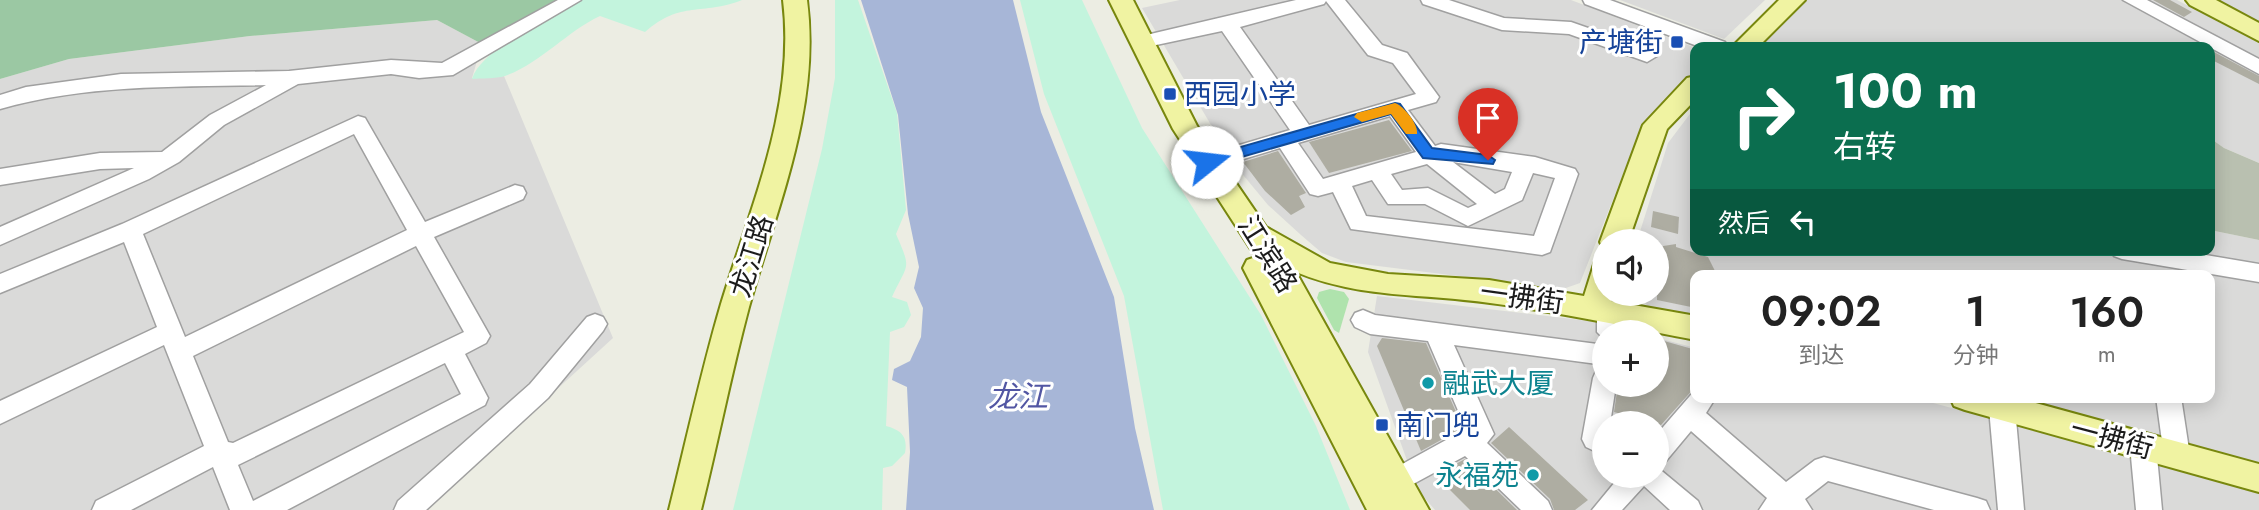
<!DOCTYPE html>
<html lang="zh">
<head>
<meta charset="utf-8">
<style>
  body { margin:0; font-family:Jost,"Noto Sans SC",sans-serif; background:#f2f2f2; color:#222; height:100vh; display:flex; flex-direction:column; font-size:26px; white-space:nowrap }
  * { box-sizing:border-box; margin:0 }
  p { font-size:23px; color:#767676 }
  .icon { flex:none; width:38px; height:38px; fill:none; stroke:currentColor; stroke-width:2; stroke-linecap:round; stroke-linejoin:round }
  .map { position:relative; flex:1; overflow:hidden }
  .drawer { position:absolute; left:1690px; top:270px; width:525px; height:133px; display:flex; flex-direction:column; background:#fff; border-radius:14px; box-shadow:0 4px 18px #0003 }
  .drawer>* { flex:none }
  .hud { position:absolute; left:1690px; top:42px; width:525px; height:214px; border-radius:14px; box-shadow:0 4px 18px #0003; background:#0b6e4f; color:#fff; overflow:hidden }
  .fabs { position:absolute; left:1592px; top:229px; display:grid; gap:14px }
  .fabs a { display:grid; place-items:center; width:77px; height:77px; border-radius:50%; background:#fff; box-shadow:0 4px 18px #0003; font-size:35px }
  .pin { position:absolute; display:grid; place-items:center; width:60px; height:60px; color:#fff; margin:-72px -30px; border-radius:50% 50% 50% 0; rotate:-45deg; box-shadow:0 0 7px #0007 }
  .pin .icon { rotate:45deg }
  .me { position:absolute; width:77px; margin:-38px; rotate:74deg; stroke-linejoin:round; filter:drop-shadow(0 0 5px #0008) }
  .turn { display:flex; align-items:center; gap:24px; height:147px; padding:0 28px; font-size:32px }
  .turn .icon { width:91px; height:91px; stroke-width:2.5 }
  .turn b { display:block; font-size:49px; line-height:60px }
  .then { display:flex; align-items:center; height:66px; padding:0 28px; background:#0003; gap:14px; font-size:26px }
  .eta { display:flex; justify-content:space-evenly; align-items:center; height:119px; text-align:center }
  .eta b { font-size:42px; font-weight:600; line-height:49px }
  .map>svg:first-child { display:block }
  .residential { fill:#dadad9 }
  .construction { fill:#b9c0b0 }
  .grass { fill:#afe3ad }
  .forest { fill:#9bc8a3 }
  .park { fill:#c3f4dd }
  .water { fill:#a7b6d7 }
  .building { fill:#aeada2 }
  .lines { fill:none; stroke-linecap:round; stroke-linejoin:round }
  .minor-casing { stroke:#a0a0a0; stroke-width:3 }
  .major-casing { stroke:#78870e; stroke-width:4 }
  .minor { fill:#fff; fill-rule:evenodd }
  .major { fill:#f0f3a2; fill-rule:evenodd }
  .route { fill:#1a73e8; stroke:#114b97; stroke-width:2 }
  .slow { fill:#f59e0b }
  .transit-dot { fill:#1a4fb4; stroke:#fff; stroke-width:2.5 }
  .culture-dot { fill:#0f9aa8; stroke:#fff; stroke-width:2.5 }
  .labels { text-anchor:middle; stroke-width:6; stroke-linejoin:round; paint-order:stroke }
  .transit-label { font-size:28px; fill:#164399; stroke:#fff; text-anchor:start }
  .street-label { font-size:28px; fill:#1c1c1c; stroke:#fff }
  .culture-label { font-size:28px; fill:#0d838f; stroke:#fff; text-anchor:start }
  .water-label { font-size:30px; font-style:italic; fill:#5256a3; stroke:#fff }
</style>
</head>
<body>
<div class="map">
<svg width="2259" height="510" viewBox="0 0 2259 510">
  <rect width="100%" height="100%" fill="#ecede3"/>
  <g class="residential">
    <polygon points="1180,0 1571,0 1696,48 1696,68 1646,129 1631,154 1580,283 1563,289 1346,262 1322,253 1301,235 1268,205 1234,164 1142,8"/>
    <polygon points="1620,0 1765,0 1724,39"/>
    <polygon points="1803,0 2177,0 2259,43 2259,163 2224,148 2210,138 2210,47 1755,47"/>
    <polygon points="2218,0 2259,0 2259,22 2258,22"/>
    <polygon points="437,20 482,44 472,78 504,76 613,338 425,510 0,510 0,79 69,59 250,36"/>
    <polygon points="1696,106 1696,250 2210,250 2210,230 2259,240 2259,464 1997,397 2210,397 2210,275 1696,275 1696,321 1651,309 1636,294 1657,294 1657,242 1637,241 1668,143"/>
    <polygon points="1377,296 1597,322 1635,332 1605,332 1605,385 1657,385 1657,338 1696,348 1696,397 1657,449 1657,424 1605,424 1605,476 1632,476 1599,510 1435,510 1423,496 1409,466 1368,352"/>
    <polygon points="1709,397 1911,397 1996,420 2008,510 1610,510 1657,476 1657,460"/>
    <polygon points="2009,424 2259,489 2259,510 2017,510"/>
  </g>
  <polygon class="construction" points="2210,138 2224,148 2259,163 2259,240 2210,230"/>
  <polygon class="grass" points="1330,289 1344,292 1349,299 1339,333 1334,330 1317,298 1319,292"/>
  <polygon class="forest" points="0,0 560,0 482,44 437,20 250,36 69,59 0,79"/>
  <g class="park">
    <path d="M582,0H742C701,16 682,0 645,32L600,16C566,32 541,63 505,76C495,79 482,78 472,79C481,48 553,16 582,0Z"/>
    <path d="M835,0H858L897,113L906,210L896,234C912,271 908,262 892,297L907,302L911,315L904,327L890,332L886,426C901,430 908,436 905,453L892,466L883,468L882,510H733L822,149L835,78Z"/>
    <polygon points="1020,0 1082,0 1142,128 1261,315 1316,426 1350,510 1163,510 1124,296 1044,94"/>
  </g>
  <polygon class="water" points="861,0 1013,0 1041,112 1114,297 1135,428 1154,510 906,510 910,452 907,387 892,380 894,369 910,361 921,337 923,308 914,288 919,267 908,214 898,115"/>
  <g class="building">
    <polygon points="2153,0 2170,0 2192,12 2184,17"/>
    <polygon points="2214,52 2259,76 2259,84 2210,59"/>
    <polygon points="1389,120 1412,151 1329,173 1309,142"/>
    <polygon points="1278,151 1306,193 1299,196 1305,207 1291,215 1265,191 1243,162"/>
    <polygon points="1653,211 1679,217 1678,234 1651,227"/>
    <polygon points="1676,244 1676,247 1708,257 1717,275 1696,275 1696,308 1657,300 1657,247"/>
    <polygon points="1382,338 1426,343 1463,428 1421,451 1377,346"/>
    <polygon points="1657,339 1696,350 1696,386 1661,425 1614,412 1618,385 1657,385"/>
    <polygon points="1509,427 1588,500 1575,510 1554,510 1550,499 1491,443"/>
    <polygon points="1465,459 1517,510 1470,510 1435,475"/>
  </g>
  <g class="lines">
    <g class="minor-casing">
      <g id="minor">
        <path d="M558,0H581L453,75L419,78L391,74L298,84L224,125L179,162L149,179L0,245V227L134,168L100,169L0,185V169L100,153L162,152L210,115L266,85C177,87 87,84 0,109V95L26,87L121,74L289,71L391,60L442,63Z"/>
        <path d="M1296,0H1345L1382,45L1407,53L1439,97L1436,102L1408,110L1435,146L1441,144L1535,157L1575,169L1578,174L1550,252L1542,255L1351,229L1333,192L1318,196L1310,194L1280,148L1207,170L1199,167L1196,162L1199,157L1290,130L1222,31L1142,48L1132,42L1142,36ZM1326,1L1368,55L1393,63L1416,94L1309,125L1240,27L1324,4ZM1390,116L1416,152L1323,179L1298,143ZM1453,162L1512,172L1505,189L1495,194ZM1427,164L1477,204L1468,208L1428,188L1402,190L1391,174ZM1533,173L1555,178L1534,236L1366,216L1352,186L1372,180L1388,204H1425L1468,226L1522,200Z"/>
        <polygon points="1421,0 1449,0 1504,18 1571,22 1654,51 1657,56 1647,62 1569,34 1502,30 1423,4"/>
        <polygon points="1583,0 1610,0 1725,42 1728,47 1700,47 1585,4"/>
        <polygon points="2123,0 2147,0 2259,59 2259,74"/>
        <path d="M358,116L365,118L425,222L515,185L523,187L526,193L523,199L434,237L490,336L486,343L465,354L488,398L485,405L287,510H230L213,467L131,510H92L96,501L204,446L164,345L0,424V401L157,327L124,242L0,293V274L122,224ZM354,134L407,230L185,337L143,234ZM416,246L464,332L233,443L228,442L193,356ZM445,363L461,394L253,501L238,465Z"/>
        <polygon points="2111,250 2176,250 2259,264 2259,282 2122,259 2114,256"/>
        <polygon points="1609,302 1617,304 1621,311 1621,332 1605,332 1605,340 1597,332 1597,311 1601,304"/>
        <polygon points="1363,310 1375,315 1605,345 1605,365 1454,345 1494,434 1487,443 1548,501 1552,510 1521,510 1465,456 1404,489 1395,493 1386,489 1382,481 1386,473 1466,429 1428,341 1370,334 1355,327 1351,320 1355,313"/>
        <polygon points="595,314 603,317 607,324 603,331 548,398 426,510 394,510 398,501 530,384 587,317"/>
        <polygon points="1605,368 1605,385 1616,385 1610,424 1605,424 1605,456 1586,447 1582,439 1593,378 1596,371"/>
        <polygon points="1696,389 1696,397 1716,397 1706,413 1786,482 1815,460 1824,457 1977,498 1986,501 1990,510 1934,510 1828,481 1805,499 1812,510 1759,510 1767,498 1691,431 1666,461 1657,464 1657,434"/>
        <polygon points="2002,397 2011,400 2015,408 2024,510 1998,510 1989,408 1993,400"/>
        <polygon points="2156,397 2181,397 2190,456 2186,464 2177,467 2168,464 2164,456"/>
        <polygon points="2143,435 2152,438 2156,446 2162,510 2136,510 2130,446 2134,438"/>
        <polygon points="1657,467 1698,501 1702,510 1670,510 1644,486 1622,510 1592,510 1620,476 1657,476"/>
      </g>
    </g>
    <g class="major-casing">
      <g id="major">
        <path d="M783,0H807C821,107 777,206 749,307C731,374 718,442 701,510H669C686,442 701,372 721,304C751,205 796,106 783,0Z"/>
        <path d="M1109,0H1133L1197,126L1266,227L1330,263L1388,274L1489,280L1584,296L1595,261L1605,258V294H1613L1611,301L1696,316V340C1628,327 1559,312 1490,303C1423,293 1361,299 1296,272L1429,510H1367L1243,268L1247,260L1256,257L1173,129Z"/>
        <polygon points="1779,0 1805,0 1758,47 1732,47"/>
        <polygon points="2186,0 2216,0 2259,23 2259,41 2190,5"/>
        <polygon points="1696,76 1696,99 1667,129 1628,242 1605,242 1604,249 1600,242 1643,125 1687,78"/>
        <polygon points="1950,397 2014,397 2259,464 2259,492 1965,410 1954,406"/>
      </g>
    </g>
    <use href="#minor" class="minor"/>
    <use href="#major" class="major"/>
  </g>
  <polygon class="route" points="1395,103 1400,104 1432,148 1488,155 1495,160 1493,164 1423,158 1391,114 1207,167 1199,162 1202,158"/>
  <path class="slow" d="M1395,103C1404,106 1419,125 1417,134H1406L1391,114L1362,122L1354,117L1357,113Z"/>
  <g class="transit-dot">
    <rect x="1670" y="35" width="14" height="14" rx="3.5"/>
    <rect x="1163" y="87" width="14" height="14" rx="3.5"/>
    <rect x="1375" y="418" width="14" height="14" rx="3.5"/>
  </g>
  <g class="culture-dot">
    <circle cx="1428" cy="383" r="7"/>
    <circle cx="1533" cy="475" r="7"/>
  </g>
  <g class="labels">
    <g class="transit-label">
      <text x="1663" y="52" text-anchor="end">产塘街</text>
      <text x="1184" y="104">西园小学</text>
      <text x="1396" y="435">南门兜</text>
    </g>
    <g class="street-label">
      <text transform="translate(1268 254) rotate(58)" y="10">江滨路</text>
      <text transform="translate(751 256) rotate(-73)" y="10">龙江路</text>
      <text transform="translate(1522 297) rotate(8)" y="10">一拂街</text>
      <text transform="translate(2112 438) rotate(15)" y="10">一拂街</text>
    </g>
    <g class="culture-label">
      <text x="1442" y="393">融武大厦</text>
      <text x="1519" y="485" text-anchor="end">永福苑</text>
    </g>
    <g class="water-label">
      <text x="1018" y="407">龙江</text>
    </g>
  </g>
</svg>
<div class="fabs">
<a><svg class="icon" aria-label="sound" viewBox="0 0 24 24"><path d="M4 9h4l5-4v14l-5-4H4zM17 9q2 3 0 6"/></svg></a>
<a>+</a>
<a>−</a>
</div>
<div class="pin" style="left:1488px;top:160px;background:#d93025"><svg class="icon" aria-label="arrive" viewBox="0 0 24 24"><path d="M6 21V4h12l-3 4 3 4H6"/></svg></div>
<svg class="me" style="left:1207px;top:162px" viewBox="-20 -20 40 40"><circle r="19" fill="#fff"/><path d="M0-13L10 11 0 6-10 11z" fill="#1a73e8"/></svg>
<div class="hud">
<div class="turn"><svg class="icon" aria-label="right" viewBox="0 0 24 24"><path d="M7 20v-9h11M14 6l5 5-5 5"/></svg><div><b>100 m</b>右转</div></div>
<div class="then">然后<svg class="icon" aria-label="left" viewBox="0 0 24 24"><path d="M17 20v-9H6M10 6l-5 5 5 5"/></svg></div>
</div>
<section class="drawer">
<div class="eta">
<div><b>09:02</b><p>到达</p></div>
<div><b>1</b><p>分钟</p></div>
<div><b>160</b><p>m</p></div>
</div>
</section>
</div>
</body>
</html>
